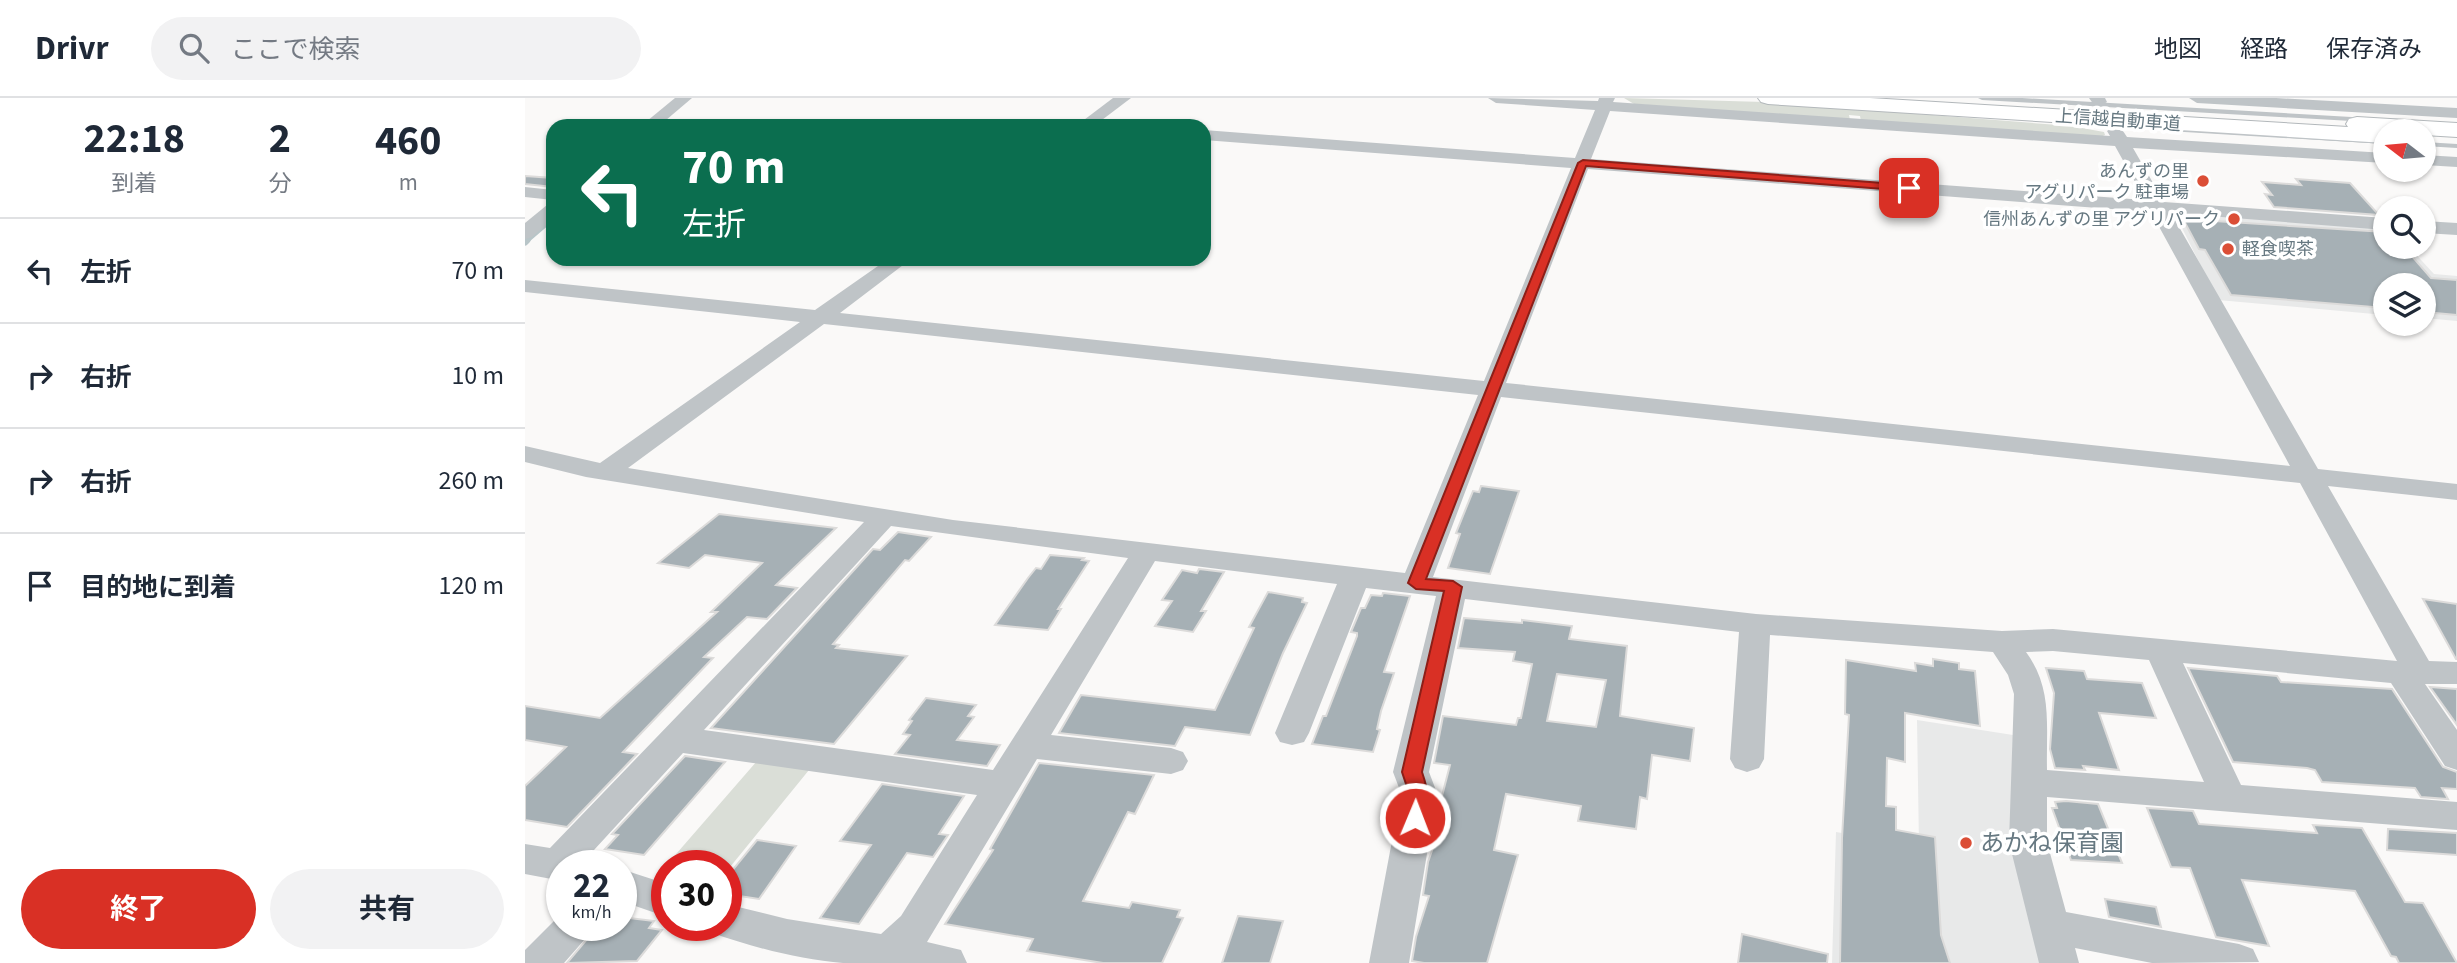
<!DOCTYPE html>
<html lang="ja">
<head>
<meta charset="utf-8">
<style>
  body { margin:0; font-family:"Source Sans 3","Noto Sans JP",sans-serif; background:#f2f2f3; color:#1f2937; height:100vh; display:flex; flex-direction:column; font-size:26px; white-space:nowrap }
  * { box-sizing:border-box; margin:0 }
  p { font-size:23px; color:#747a83 }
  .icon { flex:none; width:38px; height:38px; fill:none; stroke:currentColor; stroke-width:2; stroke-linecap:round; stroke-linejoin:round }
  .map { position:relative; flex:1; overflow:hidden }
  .details { display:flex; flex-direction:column; background:#fff; width:525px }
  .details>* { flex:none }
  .banner { position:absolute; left:21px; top:21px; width:665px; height:147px; border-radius:21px; box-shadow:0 2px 5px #0004; background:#0b6e4f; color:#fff; overflow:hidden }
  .needle { width:46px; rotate:286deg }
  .controls { position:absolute; left:1848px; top:21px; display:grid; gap:14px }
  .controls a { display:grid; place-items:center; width:63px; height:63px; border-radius:50%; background:#fff; box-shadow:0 2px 5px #0004; font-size:35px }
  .speed { position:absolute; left:21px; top:752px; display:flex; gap:14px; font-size:35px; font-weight:700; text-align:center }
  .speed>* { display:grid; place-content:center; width:91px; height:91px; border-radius:50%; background:#fff; box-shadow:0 2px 5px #0004; line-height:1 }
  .speed small { font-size:18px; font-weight:400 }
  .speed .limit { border:10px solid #d22; background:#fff; color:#111 }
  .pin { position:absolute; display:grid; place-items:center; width:60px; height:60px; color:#fff; margin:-30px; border-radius:14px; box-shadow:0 4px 10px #0006 }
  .me { position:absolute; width:77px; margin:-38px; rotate:1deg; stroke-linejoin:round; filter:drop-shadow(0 0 5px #0008) }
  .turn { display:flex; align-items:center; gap:24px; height:147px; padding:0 21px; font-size:32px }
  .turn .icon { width:91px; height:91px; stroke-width:2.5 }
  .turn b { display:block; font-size:49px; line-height:60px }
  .eta { display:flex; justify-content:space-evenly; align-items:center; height:119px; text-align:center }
  .eta b { font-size:42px; font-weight:700; line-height:49px }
  .button { display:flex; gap:14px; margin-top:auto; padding:14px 21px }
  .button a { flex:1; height:80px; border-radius:42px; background:#d93025; color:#fff; font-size:28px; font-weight:700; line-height:80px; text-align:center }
  .button a+a { background:#f2f2f3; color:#1f2937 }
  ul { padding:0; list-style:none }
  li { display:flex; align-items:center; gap:21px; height:105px; padding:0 21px; border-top:2px solid #e0e1e3 }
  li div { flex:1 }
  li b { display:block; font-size:26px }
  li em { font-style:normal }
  header { display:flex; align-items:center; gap:42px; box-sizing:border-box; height:98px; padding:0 35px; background:#fff; border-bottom:2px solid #e0e1e3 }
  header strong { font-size:33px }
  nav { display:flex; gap:38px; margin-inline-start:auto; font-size:24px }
  .search { width:490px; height:63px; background:#f2f2f3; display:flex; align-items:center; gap:18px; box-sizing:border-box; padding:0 24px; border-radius:38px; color:#747a83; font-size:26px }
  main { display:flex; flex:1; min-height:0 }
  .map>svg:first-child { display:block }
  .built { fill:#e8e9e9 }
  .green { fill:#daded7 }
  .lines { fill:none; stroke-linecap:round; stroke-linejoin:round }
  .stream-far1 { stroke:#b8c5c8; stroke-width:5 }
  .stream { stroke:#b8c5c8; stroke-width:7 }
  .building { fill:#a6b0b5; stroke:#dcdbda; stroke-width:2; fill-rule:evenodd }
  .motorway-casing { stroke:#b3b8bb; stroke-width:2 }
  .service { fill:#bfc4c7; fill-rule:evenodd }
  .minor { fill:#bfc4c7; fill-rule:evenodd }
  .motorway { fill:#fff; fill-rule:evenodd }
  .route { fill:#d93025; stroke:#8d1f18; stroke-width:2 }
  .poi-dot { fill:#db4e36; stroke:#fff; stroke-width:2.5 }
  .labels { text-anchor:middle; stroke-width:7; stroke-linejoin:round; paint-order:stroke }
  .far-street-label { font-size:18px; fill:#667881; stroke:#fff }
  .far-poi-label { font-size:18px; fill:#667881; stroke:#fff; text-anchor:end }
  .near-poi-label { font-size:24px; fill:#667881; stroke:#fff; text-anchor:start }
</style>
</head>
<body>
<header>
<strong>Drivr</strong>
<div class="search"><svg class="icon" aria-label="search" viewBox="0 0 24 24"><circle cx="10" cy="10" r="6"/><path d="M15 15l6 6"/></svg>ここで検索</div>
<nav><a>地図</a><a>経路</a><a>保存済み</a></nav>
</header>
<main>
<section class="details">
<div class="eta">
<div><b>22:18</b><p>到着</p></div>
<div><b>2</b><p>分</p></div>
<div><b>460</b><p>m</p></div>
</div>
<ul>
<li><svg class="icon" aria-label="left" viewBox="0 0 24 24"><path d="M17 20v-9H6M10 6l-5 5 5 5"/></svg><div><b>左折</b></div><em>70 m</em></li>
<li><svg class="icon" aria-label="right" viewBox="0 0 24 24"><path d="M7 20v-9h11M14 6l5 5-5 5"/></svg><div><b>右折</b></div><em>10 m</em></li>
<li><svg class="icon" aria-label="right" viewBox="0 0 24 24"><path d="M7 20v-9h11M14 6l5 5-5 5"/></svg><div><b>右折</b></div><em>260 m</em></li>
<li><svg class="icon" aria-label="arrive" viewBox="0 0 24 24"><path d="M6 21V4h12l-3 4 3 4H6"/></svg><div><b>目的地に到着</b></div><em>120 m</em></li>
</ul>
<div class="button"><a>終了</a><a>共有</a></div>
</section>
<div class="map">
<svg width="1932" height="865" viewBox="0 0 1932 865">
  <rect width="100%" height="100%" fill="#faf9f8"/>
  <g class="built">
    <polygon points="1648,112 1860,128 1860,149 1884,149 1909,176 1932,178 1932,223 1899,220 1899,187 1860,187 1860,217 1693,202"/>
    <polygon points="1392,622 1488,637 1487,741 1519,865 1307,865 1311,734 1394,748"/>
  </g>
  <g class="green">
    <polygon points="1099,0 1239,4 1546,28 1579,34 1580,37 1573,40 1336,23 1335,18 1324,17 1325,22 1109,6"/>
    <polygon points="232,663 284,672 201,774 201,768 142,768 142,781 132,778"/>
  </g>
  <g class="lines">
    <polyline class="stream-far1" points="0,144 28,120"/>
    <polyline class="stream" points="0,144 2,142"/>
  </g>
  <g class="building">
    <polygon points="0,78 28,80 28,89 0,86"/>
    <polygon points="1771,81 1825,85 1854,117 1749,109 1740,96 1747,97 1737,84 1776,87"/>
    <polygon points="1658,121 1860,134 1860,149 1879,149 1906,180 1932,182 1932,217 1899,214 1899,187 1860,187 1860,210 1706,197 1680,152 1674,151"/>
    <polygon points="956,388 994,393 965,476 923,470 935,436 931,435 948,393 954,394"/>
    <polygon points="194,416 311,430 251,487 272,490 242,521 222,519 179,559 188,560 98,654 112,656 42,729 0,722 0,688 41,649 0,642 0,608 75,620 192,514 186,514 237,465 180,457 164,470 133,465"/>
    <polygon points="373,434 406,439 384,463 380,462 308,546 314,547 311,550 382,558 309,646 186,630 348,451 355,452"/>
    <polygon points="525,457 559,460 557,462 564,463 533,511 536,511 523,532 470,527 503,480 511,470 516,471"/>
    <polygon points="674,471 699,474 676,513 681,513 668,534 630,528 647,503 637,502 657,472 672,475"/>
    <polygon points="743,494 778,500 777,504 782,505 758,555 725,637 660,629 650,648 534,635 556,597 690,612 729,530 724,529"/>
    <polygon points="858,495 885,498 859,574 869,575 856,613 852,631 855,632 848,654 787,646 798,618 801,618 832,538 832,535 826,534 836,510 840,510 846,497 857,498"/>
    <polygon points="1898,501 1932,506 1932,561 1931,561"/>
    <path d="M939,520L997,525V522L1047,528L1044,541L1102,548L1095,618L1169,630L1165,663L1127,657L1122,701L1115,699L1111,731L1053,723L1056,708L981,696L969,752L993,757L962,865H899L887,863L891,839L904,798L898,797L903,764L911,741H907L910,725L925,667L909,665L918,618L991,627L993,620H996L1007,566L988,563L990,554L933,550ZM1032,576L1081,582L1071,629L1022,623Z"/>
    <polygon points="1408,561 1434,565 1434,571 1450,573 1455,628 1380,615 1380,664 1362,660 1361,708 1371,709 1371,732 1410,739 1416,837 1425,865 1315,865 1317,740 1324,617 1320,616 1321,562 1391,573 1390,565 1408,568"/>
    <polygon points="1521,570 1559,573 1562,581 1617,585 1631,620 1574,615 1594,672 1558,668 1560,672 1530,670 1525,651 1529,595"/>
    <polygon points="1663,570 1752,578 1756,584 1867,591 1918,669 1932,674 1932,691 1917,690 1923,701 1896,699 1890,690 1797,684 1790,672 1782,670 1708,664"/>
    <polygon points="1905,589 1932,591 1932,627"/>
    <polygon points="401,600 451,607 443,618 449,619 432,642 475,647 462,668 370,656 385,637 378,636 387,623 384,622"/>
    <polygon points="160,658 200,664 119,757 80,751 93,737 87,736"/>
    <polygon points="514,665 629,677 610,716 603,714 558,803 604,810 607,804 655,812 652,819 658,820 637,865 578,865 502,853 508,841 420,826 468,752 465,751"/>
    <polygon points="357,686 439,698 414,736 423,737 408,759 382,755 334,826 295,820 346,747 315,743"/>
    <polygon points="1541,703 1573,706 1597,765 1546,762 1527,710 1532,710 1530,704"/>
    <polygon points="1622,710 1668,713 1674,726 1792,735 1788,727 1837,730 1880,804 1898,805 1932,865 1874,865 1871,859 1866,858 1830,793 1717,782 1744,848 1691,839 1665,770 1646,769"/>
    <polygon points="1863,731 1932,735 1932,757 1862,752"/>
    <polygon points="232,742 271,748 234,801 201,796 201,780"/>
    <polygon points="1580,801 1631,809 1636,829 1584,819"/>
    <polygon points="713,818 758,823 745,865 697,865"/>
    <polygon points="96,819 129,823 124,830 137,832 112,863 42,865 73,828 96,828"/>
    <polygon points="1217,836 1303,856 1302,865 1213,865"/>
  </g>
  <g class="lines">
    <g class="motorway-casing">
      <polygon id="motorway" points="1233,0 1345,0 1823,29 1821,26 1824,21 1832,19 1932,25 1932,39 1899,37 1899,33 1860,33 1860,45 1243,6 1236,4"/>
    </g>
    <g class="service">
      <polygon points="1453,0 1497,0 1844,20 1848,22 1844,24 1457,2"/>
      <polygon points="1547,23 1860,42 1860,46 1544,27 1543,25"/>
      <polygon points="1899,44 1932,46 1932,50 1899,48"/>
    </g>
    <g class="minor">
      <polygon points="150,0 167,0 134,28 116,28"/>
      <polygon points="588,0 606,0 569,28 551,28"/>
      <path d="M963,0L1073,3L1074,0H1090L1088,4L1585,38L1582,33L1590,28L1596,30L1602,39L1860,55V65L1608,50L1639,104L1860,120V132L1646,115L1793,371L1932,386V402L1803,388L1904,563L1932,564V586H1900L1932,632V672L1920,668L1866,585L1658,565L1716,687L1932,704V732L1522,699V744L1541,814L1714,846L1728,851L1734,864L1627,865L1550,850L1554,865H1514L1484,744L1489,596L1483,577L1468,554L1245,537L1239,661L1234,670L1222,674L1210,670L1205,661L1214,534L940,501L904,674L912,695L884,865H844L876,695L868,674L911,498L841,490L784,635L779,644L767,647L755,644L750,635L812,486L630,463L526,637L646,650L658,654L663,663L658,672L646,676L512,661L402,844L436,852L442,865C402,865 359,865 318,865C275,862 228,849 187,835L183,828H201V806L262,821L356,836L376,818L452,697L158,655L58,764L60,768H37V783L0,776V746L25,750L339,424L61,379L0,364V348L75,365L275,224L0,194V182L290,212L363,161H386L315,215L959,283L1046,70L679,42V32L1050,60L1070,12L971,5ZM1085,13L1590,48L1620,102L1066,61ZM1063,71L1626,114L1765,368L981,285ZM299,226L953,297L880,475L428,422L103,370ZM976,299L1775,385L1872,563L1528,531L1477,533L1231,516L908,479ZM366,428L603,460L468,672L179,632ZM1528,553L1624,562L1679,684L1522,672C1521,627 1528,591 1501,554Z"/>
      <polygon points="1564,0 1580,0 1582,4 1574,9 1569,7"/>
      <polygon points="1664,0 1751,0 1932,10 1932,20 1672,5"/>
      <polygon points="1899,57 1932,59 1932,69 1899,67"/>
      <polygon points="0,89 28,92 28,102 0,99"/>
      <polygon points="28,105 28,121 7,139 0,141 0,125 22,107"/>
      <polygon points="1899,123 1932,125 1932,137 1899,135"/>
      <polygon points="96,771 142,786 142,819 96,803"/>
      <polygon points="37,815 37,828 67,828 61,840 39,865 0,865 0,852"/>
    </g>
    <use href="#motorway" class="motorway"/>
  </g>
  <path class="route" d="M1058,62L1384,87L1389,90L1384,93L1061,68L901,481L928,483L937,489L897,674C903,692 907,707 897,726L890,728L883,726L880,720L884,695L877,674L919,493L891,491L883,485L1053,65Z"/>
  <g class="poi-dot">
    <circle cx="1678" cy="83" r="7"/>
    <circle cx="1709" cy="121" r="7"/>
    <circle cx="1703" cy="151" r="7"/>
    <circle cx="1441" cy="745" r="7"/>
  </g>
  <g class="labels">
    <g class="far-street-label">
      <text transform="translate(1593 22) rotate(4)" y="6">上信越自動車道</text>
    </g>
    <g class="far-poi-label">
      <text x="1664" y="79">あんずの里<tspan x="1664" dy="21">アグリパーク 駐車場</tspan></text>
      <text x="1695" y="127">信州あんずの里 アグリパーク</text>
      <text x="1717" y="157" text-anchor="start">軽食喫茶</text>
    </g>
    <g class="near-poi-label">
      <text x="1455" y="753">あかね保育園</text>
    </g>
  </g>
</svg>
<div class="controls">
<a><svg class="needle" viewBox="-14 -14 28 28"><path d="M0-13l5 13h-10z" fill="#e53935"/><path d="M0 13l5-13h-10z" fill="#747a83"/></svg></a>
<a><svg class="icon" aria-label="search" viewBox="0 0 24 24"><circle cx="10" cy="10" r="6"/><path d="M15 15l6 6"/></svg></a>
<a><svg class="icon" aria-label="layers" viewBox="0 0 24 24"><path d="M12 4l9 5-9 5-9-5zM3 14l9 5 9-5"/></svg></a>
</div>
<div class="speed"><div>22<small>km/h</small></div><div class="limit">30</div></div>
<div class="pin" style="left:1384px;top:90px;background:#d93025"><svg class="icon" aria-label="arrive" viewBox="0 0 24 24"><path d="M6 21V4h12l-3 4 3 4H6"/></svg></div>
<svg class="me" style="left:890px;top:720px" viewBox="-20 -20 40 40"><circle r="17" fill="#d93025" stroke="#fff" stroke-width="3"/><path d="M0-11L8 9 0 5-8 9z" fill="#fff"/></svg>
<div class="banner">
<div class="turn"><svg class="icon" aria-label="left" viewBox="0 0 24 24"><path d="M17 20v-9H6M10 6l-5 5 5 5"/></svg><div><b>70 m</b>左折</div></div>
</div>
</div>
</main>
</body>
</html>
